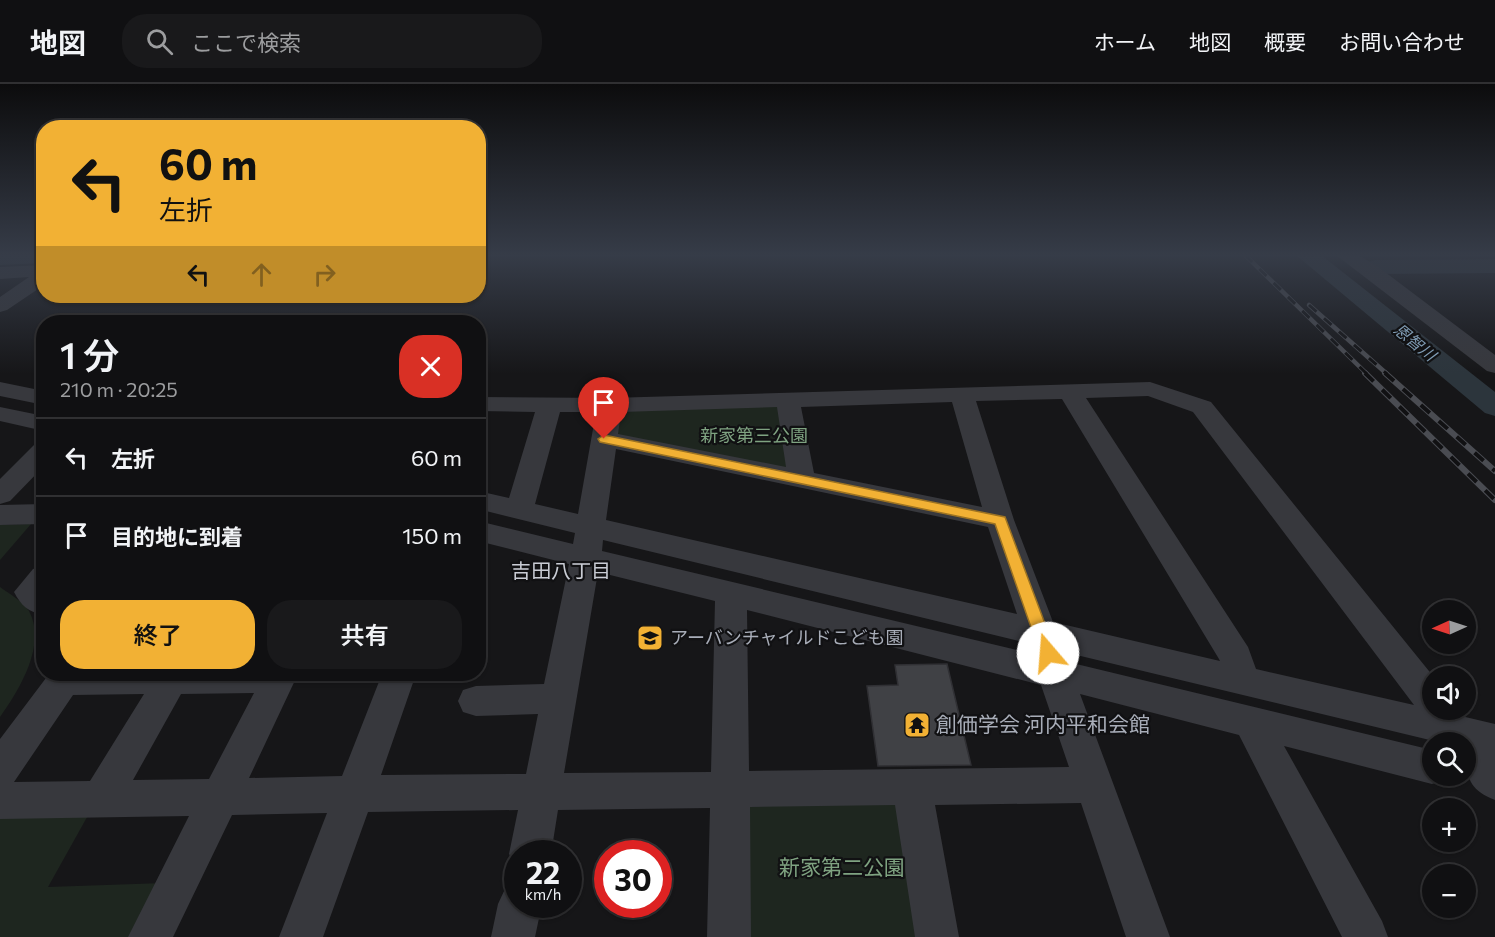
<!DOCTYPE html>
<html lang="ja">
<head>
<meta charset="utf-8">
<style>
  body { margin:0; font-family:Commissioner,"Noto Sans JP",sans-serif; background:#19191b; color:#f1f3f6; height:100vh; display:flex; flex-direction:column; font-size:22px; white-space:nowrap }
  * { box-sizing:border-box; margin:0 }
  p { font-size:20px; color:#9c9d9f }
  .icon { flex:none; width:33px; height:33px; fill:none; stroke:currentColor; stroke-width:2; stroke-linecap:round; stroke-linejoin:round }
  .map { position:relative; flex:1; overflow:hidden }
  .sheet { position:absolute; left:36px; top:231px; width:450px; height:366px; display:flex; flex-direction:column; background:#101012; border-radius:24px; box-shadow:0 2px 4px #0004,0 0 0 2px #303032 }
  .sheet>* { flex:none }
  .banner { position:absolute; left:36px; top:36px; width:450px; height:183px; border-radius:24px; box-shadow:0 2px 4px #0004,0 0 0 2px #303032; background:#f2b134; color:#111; overflow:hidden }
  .needle { width:39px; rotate:267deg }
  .controls { position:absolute; left:1422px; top:516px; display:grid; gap:12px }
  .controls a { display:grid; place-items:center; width:54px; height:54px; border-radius:50%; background:#101012; box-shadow:0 2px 4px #0004,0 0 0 2px #303032; font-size:30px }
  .speed { position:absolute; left:504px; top:756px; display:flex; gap:12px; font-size:30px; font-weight:700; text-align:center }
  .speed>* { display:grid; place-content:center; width:78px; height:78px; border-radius:50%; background:#101012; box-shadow:0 2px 4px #0004,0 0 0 2px #303032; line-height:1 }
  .speed small { font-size:15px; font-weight:400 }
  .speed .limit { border:9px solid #d22; background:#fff; color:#111 }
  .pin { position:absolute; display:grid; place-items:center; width:51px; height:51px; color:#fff; margin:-62px -26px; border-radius:50% 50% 50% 0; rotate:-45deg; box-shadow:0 0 6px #0007 }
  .pin .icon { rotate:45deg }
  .me { position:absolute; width:66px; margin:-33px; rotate:342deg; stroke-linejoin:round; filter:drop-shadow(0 0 4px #0008) }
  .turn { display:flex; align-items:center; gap:21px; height:126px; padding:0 24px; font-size:27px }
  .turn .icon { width:78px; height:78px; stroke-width:2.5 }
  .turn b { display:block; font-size:42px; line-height:51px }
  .lanes { display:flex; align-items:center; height:57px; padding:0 24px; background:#0003; justify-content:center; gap:30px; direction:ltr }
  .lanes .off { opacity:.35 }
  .round { display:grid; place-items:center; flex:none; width:63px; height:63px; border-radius:24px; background:#19191b }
  .headline { display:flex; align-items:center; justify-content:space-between; height:102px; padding:0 24px }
  h1 { font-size:36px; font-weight:600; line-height:45px }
  .cta { display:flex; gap:12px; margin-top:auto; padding:12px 24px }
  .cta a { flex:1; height:69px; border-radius:24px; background:#f2b134; color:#111; font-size:24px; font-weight:600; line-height:69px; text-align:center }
  .cta a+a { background:#19191b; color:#f1f3f6 }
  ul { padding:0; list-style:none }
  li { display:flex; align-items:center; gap:18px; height:78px; padding:0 24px; border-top:2px solid #303032 }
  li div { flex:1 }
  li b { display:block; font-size:22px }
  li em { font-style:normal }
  header { display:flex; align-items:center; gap:36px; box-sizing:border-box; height:84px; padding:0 30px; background:#101012; border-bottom:2px solid #303032 }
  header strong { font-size:28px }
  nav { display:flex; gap:33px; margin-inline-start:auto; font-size:21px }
  .search { width:420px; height:54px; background:#19191b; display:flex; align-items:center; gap:15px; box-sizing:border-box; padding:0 21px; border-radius:24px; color:#9c9d9f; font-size:22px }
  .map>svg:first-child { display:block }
  .green { fill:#1e261f }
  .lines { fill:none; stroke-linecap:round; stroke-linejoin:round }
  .river { fill:#2c353c; fill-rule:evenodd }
  .building { fill:#404145; stroke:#303034; stroke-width:1.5 }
  .minor { fill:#37383d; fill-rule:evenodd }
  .rail-far1-casing { stroke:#4a4c52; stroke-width:4.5 }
  .rail-casing { stroke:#4a4c52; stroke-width:6 }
  .rail-far1 { stroke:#111113; stroke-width:3; stroke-dasharray:10; stroke-linecap:butt }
  .rail { stroke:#111113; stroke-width:4; stroke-dasharray:12; stroke-linecap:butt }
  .route { fill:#f2b134; stroke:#9d7322; stroke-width:1.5 }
  .labels { text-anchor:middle; stroke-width:4.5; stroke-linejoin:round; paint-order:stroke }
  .far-water-label { font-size:16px; font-style:italic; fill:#7f9bb3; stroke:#111113 }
  .park-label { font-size:18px; fill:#7fa381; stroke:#111113 }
  .poi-label { font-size:18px; fill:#a8adb8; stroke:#111113; text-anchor:start }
  .neighbourhood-label { font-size:20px; fill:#c9ccd4; stroke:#111113 }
  .near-poi-label { font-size:21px; fill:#a8adb8; stroke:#111113; text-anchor:start }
  .near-park-label { font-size:21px; fill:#7fa381; stroke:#111113 }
</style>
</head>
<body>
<header>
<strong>地図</strong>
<div class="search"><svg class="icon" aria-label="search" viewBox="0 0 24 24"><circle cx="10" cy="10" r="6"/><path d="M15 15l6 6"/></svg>ここで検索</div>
<nav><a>ホーム</a><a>地図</a><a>概要</a><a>お問い合わせ</a></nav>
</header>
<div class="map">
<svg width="1495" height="853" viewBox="0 0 1495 853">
  <rect width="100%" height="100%" fill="#161618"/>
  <g class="green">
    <polygon points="776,321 785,327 791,383 784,388 621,355 609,344 610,331 624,326"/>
    <polygon points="31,440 0,476 0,441"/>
    <path d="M0,503C8,509 24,518 29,527C47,560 20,605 0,633Z"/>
    <polygon points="888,713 905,727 927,853 741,853 739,732 756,716"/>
    <polygon points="91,726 48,803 164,799 137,853 0,853 0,728"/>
  </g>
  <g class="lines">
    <g class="river">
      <polygon points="0,171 44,171 44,179 0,181"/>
      <polygon points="1296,171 1321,171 1495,308 1495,332 1485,329"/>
      <polygon points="1495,175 1495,189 1376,190 1368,188 1364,183 1368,178 1376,176"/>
    </g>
  </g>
  <polygon class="building" points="947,580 971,681 878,682 867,602 898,601 895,581"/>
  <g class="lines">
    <g class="minor">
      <polygon points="1336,171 1358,171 1377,182 1495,271 1495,289 1487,287"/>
      <polygon points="44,181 44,201 7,226 0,228 0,213 29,193 0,195 0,183"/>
      <polygon points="0,298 44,307 44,321 0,312"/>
      <path d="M1150,298L1211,318L1433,592L1432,626H1446L1444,628L1495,640V716C1464,704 1466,687 1466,658H1438L1064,568L1068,578L1432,666V692H1447L1446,695L1432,700L1284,662L1382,837L1388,853H1342L1239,651L1080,610L1170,853H1126L1081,719L935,721L959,853H915L895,721L750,723L751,853H707L710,724L558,726L551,770H518V785L509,770L518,726L368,728L323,853H279L327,729L232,731L173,853H128L189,732L0,735V655L49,590H298L249,694L342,692L382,590H416L381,691L526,690L538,630L476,632L463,628L458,617L463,606L476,602L544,600L569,480L478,457V437L573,460L575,449L478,425V407L509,414L535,328L478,327V313L610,314ZM1148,312L1193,328L1414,621L1256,585L1248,563L1086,314ZM1062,315L1219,575L1220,577L1053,538L1014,436L976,317ZM952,318L982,423L814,389L801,323ZM777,323L786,383L618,350L621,328ZM560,328H596L578,430L535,420ZM616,365L988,443L1017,530L606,436ZM603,456L1027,559L1030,569L602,467ZM598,488L715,517L711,688L564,689ZM747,526L1041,601L1069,683L749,687ZM254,609L209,695L133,696L181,610ZM144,610L90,697L14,698L73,611Z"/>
      <polygon points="0,323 44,332 44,347 0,337"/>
      <polygon points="44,358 44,382 10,417 0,420 0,395 35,360"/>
      <polygon points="44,420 44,440 0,441 0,421"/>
      <path d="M44,482V530C28,529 21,521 14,508L33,485Z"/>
      <polygon points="518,799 518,820 542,820 535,853 491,853 498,820 505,805"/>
    </g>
    <g class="rail-far1-casing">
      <g id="rail-far1">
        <polyline points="1245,171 1367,290"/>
        <polyline points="1309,221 1387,290"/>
      </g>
    </g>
    <g class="rail-casing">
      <g id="rail">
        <polyline points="1365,289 1495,416"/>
        <polyline points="1385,289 1495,387"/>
      </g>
    </g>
    <use href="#rail-far1" class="rail-far1"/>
    <use href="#rail" class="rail"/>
  </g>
  <linearGradient id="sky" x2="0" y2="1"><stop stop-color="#0c0c0d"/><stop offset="0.59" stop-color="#363c48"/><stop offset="1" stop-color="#363c48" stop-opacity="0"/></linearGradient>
  <rect width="1495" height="290" fill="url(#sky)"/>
  <polygon class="route" points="604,351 1005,433 1056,569 1054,574 1048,575 1042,574 1040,569 995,440 600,358 598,355"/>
  <defs>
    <g id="school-square" transform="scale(1.35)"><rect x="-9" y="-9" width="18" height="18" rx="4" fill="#f2b134" stroke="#111113"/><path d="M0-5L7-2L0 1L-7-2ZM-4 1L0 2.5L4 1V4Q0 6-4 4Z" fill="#111"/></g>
    <g id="temple-square" transform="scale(1.35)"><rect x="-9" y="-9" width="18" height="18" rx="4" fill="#f2b134" stroke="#111113"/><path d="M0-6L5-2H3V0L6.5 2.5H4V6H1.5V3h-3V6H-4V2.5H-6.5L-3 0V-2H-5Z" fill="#111"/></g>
  </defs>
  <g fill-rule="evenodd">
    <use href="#school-square" x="650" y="554"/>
    <use href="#temple-square" x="917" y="641"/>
  </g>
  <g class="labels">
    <g class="far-water-label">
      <text transform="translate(1415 258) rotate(39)" y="6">恩智川</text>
    </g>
    <g class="park-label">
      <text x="754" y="358">新家第三公園</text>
    </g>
    <g class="poi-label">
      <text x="670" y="560">アーバンチャイルドこども園</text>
    </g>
    <g class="neighbourhood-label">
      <text x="561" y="494">吉田八丁目</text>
    </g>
    <g class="near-poi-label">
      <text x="936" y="648">創価学会 河内平和会館</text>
    </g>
    <g class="near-park-label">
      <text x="842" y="791">新家第二公園</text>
    </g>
  </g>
</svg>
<div class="controls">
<a><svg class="needle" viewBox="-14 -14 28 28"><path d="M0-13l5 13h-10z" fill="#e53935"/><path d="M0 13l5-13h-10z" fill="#9c9d9f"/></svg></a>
<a><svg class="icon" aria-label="sound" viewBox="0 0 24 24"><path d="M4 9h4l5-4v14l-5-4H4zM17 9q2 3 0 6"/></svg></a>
<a><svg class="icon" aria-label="search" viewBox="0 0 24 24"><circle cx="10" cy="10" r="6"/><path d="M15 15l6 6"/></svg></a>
<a>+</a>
<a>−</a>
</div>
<div class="speed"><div>22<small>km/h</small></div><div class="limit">30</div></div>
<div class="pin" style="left:604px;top:355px;background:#d93025"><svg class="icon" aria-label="arrive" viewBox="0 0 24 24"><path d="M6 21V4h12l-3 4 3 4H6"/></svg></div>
<svg class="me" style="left:1048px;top:569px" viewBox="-20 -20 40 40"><circle r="19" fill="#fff"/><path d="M0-13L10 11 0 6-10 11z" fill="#f2b134"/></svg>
<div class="banner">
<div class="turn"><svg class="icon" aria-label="left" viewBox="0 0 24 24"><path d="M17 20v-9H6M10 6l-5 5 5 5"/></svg><div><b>60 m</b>左折</div></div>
<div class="lanes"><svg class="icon" aria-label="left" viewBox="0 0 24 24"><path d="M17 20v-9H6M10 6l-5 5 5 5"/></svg><svg class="icon off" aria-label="ahead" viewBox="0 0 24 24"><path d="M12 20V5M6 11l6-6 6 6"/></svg><svg class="icon off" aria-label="right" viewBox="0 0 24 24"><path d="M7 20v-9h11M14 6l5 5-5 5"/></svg></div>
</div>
<section class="sheet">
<div class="headline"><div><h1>1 分</h1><p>210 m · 20:25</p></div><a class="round" style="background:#d93025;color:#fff"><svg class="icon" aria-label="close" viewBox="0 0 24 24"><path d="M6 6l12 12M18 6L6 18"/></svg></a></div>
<ul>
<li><svg class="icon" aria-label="left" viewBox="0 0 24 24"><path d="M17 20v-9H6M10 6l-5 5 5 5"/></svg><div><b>左折</b></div><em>60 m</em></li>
<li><svg class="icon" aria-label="arrive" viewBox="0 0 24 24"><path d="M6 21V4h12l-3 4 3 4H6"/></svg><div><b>目的地に到着</b></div><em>150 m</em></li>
</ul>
<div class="cta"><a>終了</a><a>共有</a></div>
</section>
</div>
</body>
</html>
